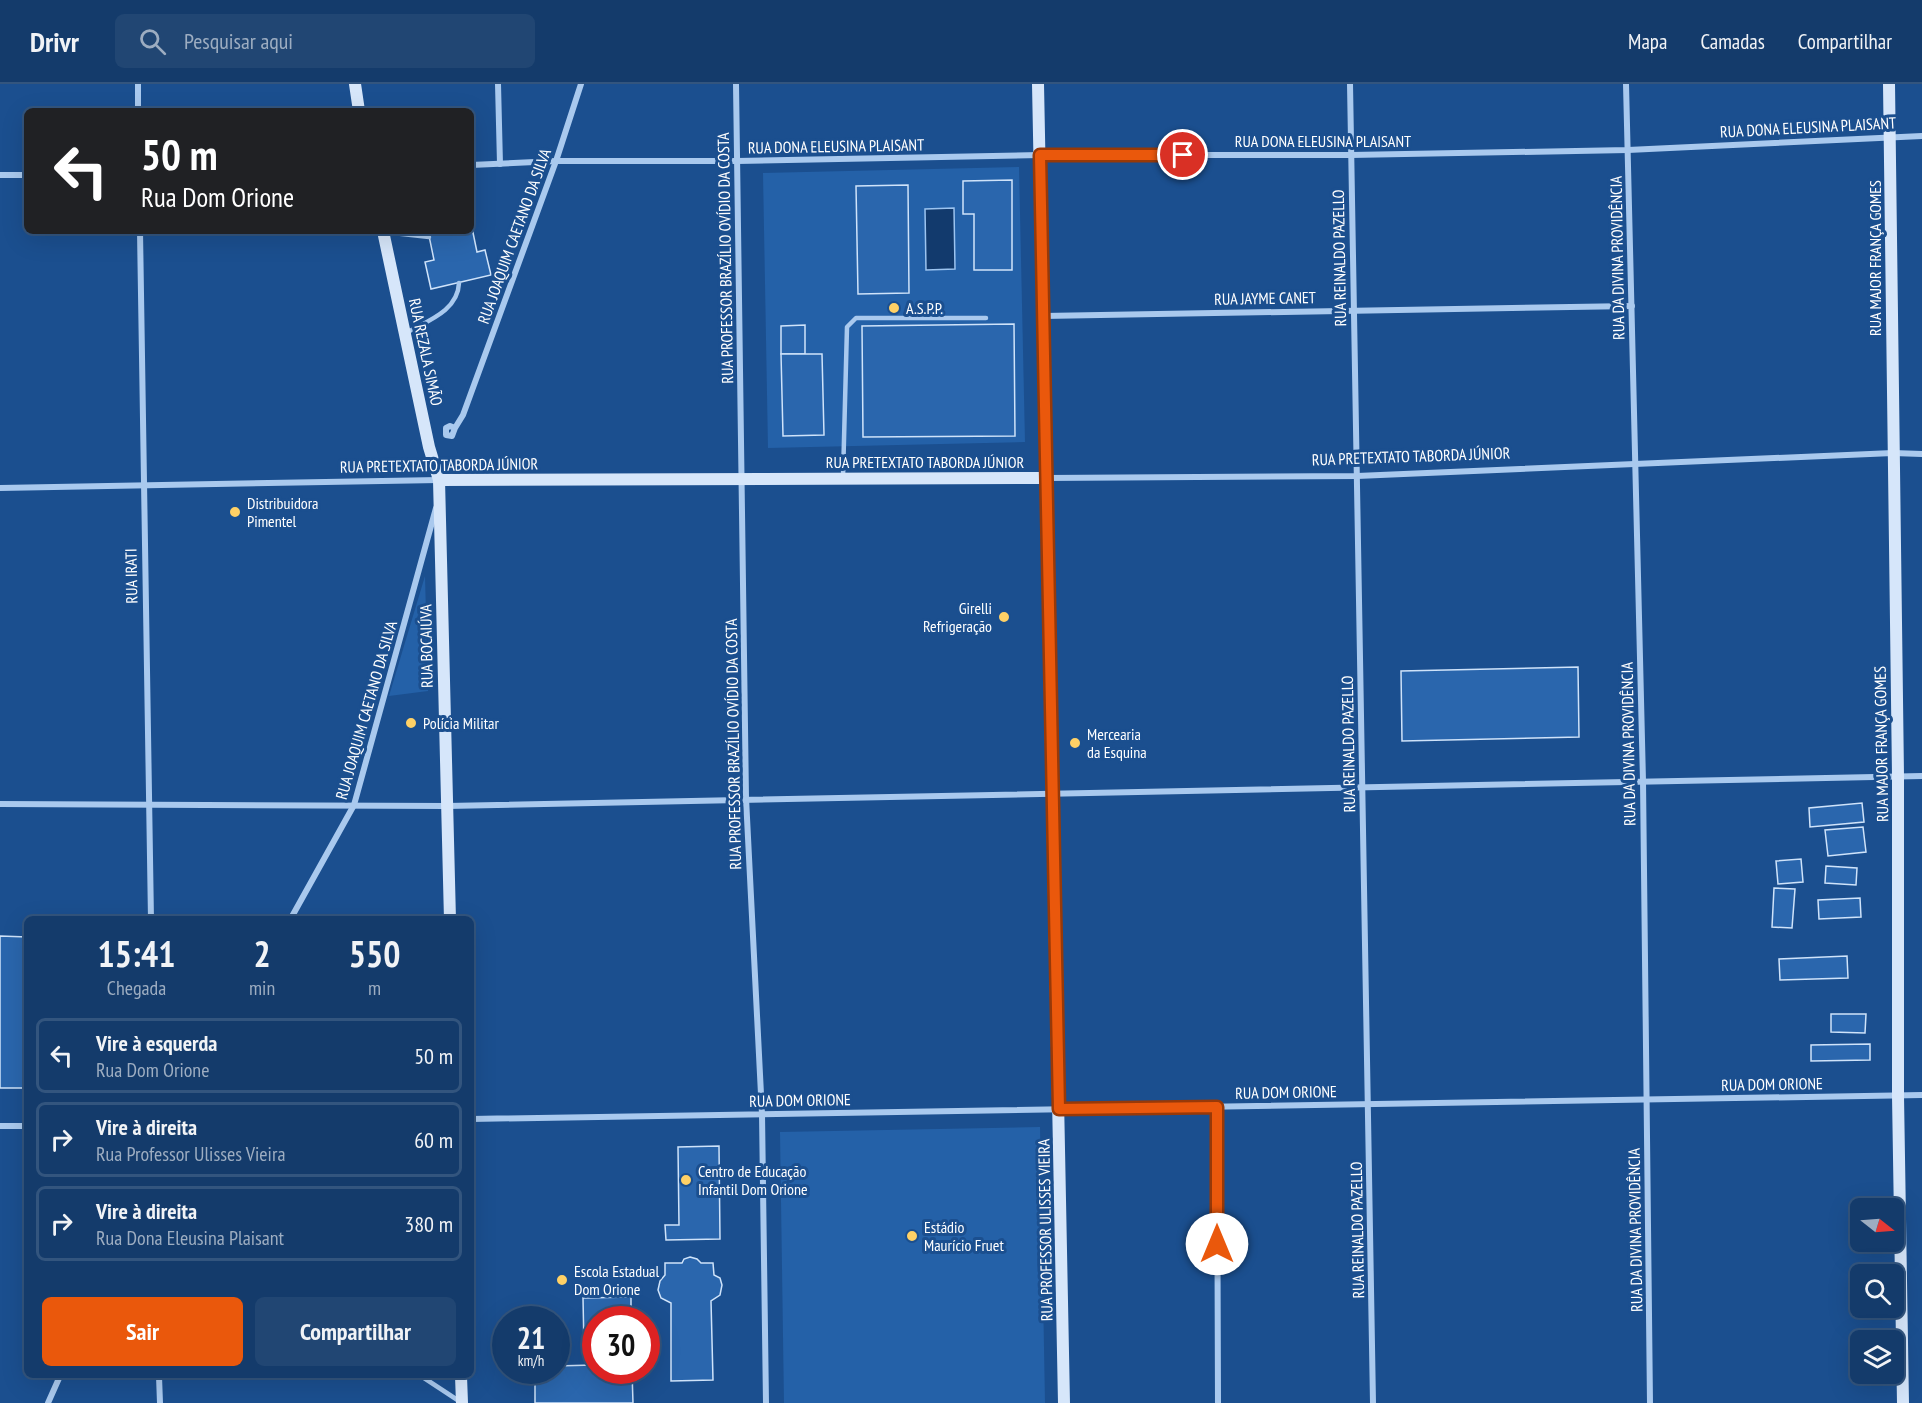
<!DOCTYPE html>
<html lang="pt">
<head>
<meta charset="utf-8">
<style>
  body { margin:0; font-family:"PT Sans Narrow",sans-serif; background:#214673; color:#f1f3f6; height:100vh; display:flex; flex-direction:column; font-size:22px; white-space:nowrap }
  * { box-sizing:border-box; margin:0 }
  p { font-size:20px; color:#9dadc1 }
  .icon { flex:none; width:33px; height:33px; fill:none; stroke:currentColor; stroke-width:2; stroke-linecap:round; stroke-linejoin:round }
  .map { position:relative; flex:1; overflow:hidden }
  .panel { position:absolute; left:24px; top:832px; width:450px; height:462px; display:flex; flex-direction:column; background:#143b6b; border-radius:9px; box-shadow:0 6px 24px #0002,0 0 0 2px #33557e }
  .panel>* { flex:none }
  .top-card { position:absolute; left:24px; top:24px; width:450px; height:126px; border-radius:9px; box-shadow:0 6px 24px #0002,0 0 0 2px #33557e; background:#202124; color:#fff; overflow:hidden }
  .needle { width:39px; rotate:107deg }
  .tools { position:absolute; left:1850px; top:1114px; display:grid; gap:12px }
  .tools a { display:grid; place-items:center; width:54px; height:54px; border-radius:9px; background:#143b6b; box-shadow:0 6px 24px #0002,0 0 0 2px #33557e; font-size:30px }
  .speed { position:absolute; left:492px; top:1222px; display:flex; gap:12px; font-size:30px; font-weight:700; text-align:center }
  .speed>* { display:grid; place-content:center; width:78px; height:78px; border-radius:50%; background:#143b6b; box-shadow:0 6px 24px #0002,0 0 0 2px #33557e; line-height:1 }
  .speed small { font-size:15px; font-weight:400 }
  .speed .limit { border:9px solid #d22; background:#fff; color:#111 }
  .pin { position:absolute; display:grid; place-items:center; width:51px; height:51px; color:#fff; margin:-26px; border:3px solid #fff; border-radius:50%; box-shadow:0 2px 6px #0007 }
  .me { position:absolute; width:66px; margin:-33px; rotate:0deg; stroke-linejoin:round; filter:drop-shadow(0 0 4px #0008) }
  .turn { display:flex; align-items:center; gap:21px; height:126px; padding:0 18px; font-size:27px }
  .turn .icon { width:78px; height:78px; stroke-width:2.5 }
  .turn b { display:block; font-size:42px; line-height:51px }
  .eta { display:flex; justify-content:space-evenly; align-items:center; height:102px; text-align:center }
  .eta b { font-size:36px; font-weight:700; line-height:42px }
  .button { display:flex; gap:12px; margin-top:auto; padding:12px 18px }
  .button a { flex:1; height:69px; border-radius:9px; background:#ea580c; color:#fff; font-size:24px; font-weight:700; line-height:69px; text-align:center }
  .button a+a { background:#214673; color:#f1f3f6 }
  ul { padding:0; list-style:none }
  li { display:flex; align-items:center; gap:18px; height:75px; margin:0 12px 9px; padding:0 6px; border:3px solid #33557e; border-radius:9px }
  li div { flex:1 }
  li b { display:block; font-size:22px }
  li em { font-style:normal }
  header { display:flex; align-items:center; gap:36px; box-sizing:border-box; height:84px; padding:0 30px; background:#143b6b; border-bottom:2px solid #33557e }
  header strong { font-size:28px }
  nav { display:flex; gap:33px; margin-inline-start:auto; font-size:21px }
  .search { width:420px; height:54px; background:#214673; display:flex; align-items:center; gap:15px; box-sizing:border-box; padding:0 21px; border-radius:9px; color:#9dadc1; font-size:22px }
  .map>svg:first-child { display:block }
  .green { fill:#2461a8 }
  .water { fill:#123a6d; stroke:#9cc4f0; stroke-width:1.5 }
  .building { fill:#2a66ad; stroke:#cfe3fa; stroke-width:1.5 }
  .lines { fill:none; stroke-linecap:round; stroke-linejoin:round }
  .lane { stroke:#a9c9ee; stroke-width:4.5 }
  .street { stroke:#a9c9ee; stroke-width:6 }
  .secondary { stroke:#d6e6fa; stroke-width:12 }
  .route-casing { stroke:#983908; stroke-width:15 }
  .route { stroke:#ea580c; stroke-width:10 }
  .poi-dot { fill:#ffd166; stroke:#1b4f8f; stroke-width:2 }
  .labels { text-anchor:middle; stroke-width:6; stroke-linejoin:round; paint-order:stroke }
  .street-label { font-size:16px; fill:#fff; stroke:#1b4f8f }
  .poi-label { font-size:16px; fill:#fff; stroke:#1b4f8f; text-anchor:start }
</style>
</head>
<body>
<header>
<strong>Drivr</strong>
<div class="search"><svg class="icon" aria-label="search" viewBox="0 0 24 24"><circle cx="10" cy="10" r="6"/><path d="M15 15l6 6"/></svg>Pesquisar aqui</div>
<nav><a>Mapa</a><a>Camadas</a><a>Compartilhar</a></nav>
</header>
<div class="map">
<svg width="1922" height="1319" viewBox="0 0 1922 1319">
  <rect width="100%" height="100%" fill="#1b4f8f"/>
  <g class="green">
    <polygon points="1019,83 1025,358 768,364 763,89"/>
    <polygon points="425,492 428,607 389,612"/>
    <polygon points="1040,1043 1045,1319 784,1319 780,1048"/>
  </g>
  <polygon class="water" points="954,124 955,185 926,186 925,125"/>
  <g class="building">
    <polygon points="1012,96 1012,186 974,186 974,130 963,130 963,97"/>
    <polygon points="908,101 909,209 858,210 856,102"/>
    <polygon points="471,139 477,168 485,166 491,191 431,205 425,178 434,176 428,147 471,147"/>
    <polygon points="1014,240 1015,352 863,353 862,242"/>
    <polygon points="805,241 805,270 781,270 781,242"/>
    <polygon points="781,270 822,270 824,351 783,352"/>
    <polygon points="1578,583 1579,653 1402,657 1401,587"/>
    <polygon points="1862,719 1864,738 1810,743 1809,724"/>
    <polygon points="1863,743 1866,768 1828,772 1825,746"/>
    <polygon points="1801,775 1803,798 1778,800 1776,777"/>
    <polygon points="1826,782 1857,784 1856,801 1825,799"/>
    <polygon points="1774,804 1795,805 1792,844 1772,843"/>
    <polygon points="1860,814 1861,833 1819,835 1818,816"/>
    <polygon points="0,852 27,853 27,1004 0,1004"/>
    <polygon points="1847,872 1848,894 1780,896 1779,875"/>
    <polygon points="1831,930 1866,930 1865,949 1831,948"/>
    <polygon points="1870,960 1870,976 1811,977 1811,961"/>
    <polygon points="719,1062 720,1155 666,1156 665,1141 679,1141 678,1063"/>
    <polygon points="690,1173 697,1175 701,1179 713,1179 714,1191 720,1194 722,1201 720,1211 711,1217 713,1296 671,1297 671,1219 661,1214 658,1206 660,1197 665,1191 665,1179 682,1179 684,1175"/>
    <polygon points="631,1213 631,1236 596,1236 596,1287 632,1287 633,1319 535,1319 535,1287 556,1287 556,1282 593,1281 593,1264 584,1264 583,1214"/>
  </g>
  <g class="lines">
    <g class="lane">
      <polyline points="384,148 429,153"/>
      <path d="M406,249C427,237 458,227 459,199"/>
      <polyline points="843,393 847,243 856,234 986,234"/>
      <polyline points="421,1292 459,1317"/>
    </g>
    <g class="street">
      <polyline points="138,0 138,27"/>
      <polyline points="498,0 500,80"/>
      <polyline points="736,0 746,714 762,1030 766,1319"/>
      <polyline points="1350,0 1373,1319"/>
      <polyline points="1626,0 1643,697 1650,1319"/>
      <polyline points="471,81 556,77 737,77 1040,71 1351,71 1628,66 1922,52"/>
      <polyline points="0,91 27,91"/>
      <polyline points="140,147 151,836"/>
      <polyline points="1043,232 1632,222"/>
      <polyline points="455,344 452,352 446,351 446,344 450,342 455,344 463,331 556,77 581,0"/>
      <polyline points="1046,394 1357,392 1893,369 1922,370"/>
      <polyline points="0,404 439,396"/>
      <polyline points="0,720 447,722 1922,692"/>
      <polyline points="290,836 354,721 436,424"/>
      <polyline points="1217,1023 1218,1319"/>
      <polyline points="471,1035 1922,1011"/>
      <polyline points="0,1042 27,1042"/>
      <polyline points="159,1292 160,1319"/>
      <polyline points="48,1319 60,1292"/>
    </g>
    <g class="secondary">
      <polyline points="355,0 359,27"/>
      <polyline points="1038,0 1064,1319"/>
      <polyline points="1889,0 1898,692 1898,1012 1903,1319"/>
      <polyline points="383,147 429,363 439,396 450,836"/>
      <polyline points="439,396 1046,394"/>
      <polyline points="461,1292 462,1319"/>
    </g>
  </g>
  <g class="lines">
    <g class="route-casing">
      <polyline id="route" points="1183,71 1040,71 1059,1025 1217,1023 1217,1160"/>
    </g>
    <use href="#route" class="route"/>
  </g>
  <g class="poi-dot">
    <circle cx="894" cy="224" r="6"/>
    <circle cx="235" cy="428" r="6"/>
    <circle cx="1004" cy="533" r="6"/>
    <circle cx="411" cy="639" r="6"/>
    <circle cx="1075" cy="659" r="6"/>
    <circle cx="686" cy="1096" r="6"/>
    <circle cx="912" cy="1152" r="6"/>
    <circle cx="562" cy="1196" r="6"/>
  </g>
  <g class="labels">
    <g class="street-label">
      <text transform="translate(1808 43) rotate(-3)" y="6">RUA DONA ELEUSINA PLAISANT</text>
      <text x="1323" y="63">RUA DONA ELEUSINA PLAISANT</text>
      <text transform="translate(836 62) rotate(-1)" y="6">RUA DONA ELEUSINA PLAISANT</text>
      <text transform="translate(514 152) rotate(-70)" y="6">RUA JOAQUIM CAETANO DA SILVA</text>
      <text transform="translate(725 174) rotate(-91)" y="6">RUA PROFESSOR BRAZÍLIO OVÍDIO DA COSTA</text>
      <text transform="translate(1339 174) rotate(-91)" y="6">RUA REINALDO PAZELLO</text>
      <text transform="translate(1617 174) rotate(-91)" y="6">RUA DA DIVINA PROVIDÊNCIA</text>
      <text transform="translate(1875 174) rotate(-90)" y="6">RUA MAJOR FRANÇA GOMES</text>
      <text transform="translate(1265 214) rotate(-1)" y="6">RUA JAYME CANET</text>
      <text transform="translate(426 268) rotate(78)" y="6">RUA REZALA SIMÃO</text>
      <text transform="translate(1411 372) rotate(-2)" y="6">RUA PRETEXTATO TABORDA JÚNIOR</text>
      <text x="925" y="384">RUA PRETEXTATO TABORDA JÚNIOR</text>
      <text transform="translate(439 381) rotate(-1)" y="6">RUA PRETEXTATO TABORDA JÚNIOR</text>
      <text transform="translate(131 492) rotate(-91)" y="6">RUA IRATI</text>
      <text transform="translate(426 562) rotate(-91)" y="6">RUA BOCAIÚVA</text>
      <text transform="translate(366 626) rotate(-74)" y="6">RUA JOAQUIM CAETANO DA SILVA</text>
      <text transform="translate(733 660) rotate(-91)" y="6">RUA PROFESSOR BRAZÍLIO OVÍDIO DA COSTA</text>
      <text transform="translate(1348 660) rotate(-91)" y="6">RUA REINALDO PAZELLO</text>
      <text transform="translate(1628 660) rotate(-91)" y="6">RUA DA DIVINA PROVIDÊNCIA</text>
      <text transform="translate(1881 660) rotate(-91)" y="6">RUA MAJOR FRANÇA GOMES</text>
      <text transform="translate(1772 1000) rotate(-1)" y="6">RUA DOM ORIONE</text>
      <text transform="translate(1286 1008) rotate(-1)" y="6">RUA DOM ORIONE</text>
      <text transform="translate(800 1016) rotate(-1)" y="6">RUA DOM ORIONE</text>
      <text transform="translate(1045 1146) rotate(-91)" y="6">RUA PROFESSOR ULISSES VIEIRA</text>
      <text transform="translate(1357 1146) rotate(-91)" y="6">RUA REINALDO PAZELLO</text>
      <text transform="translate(1635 1146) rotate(-91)" y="6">RUA DA DIVINA PROVIDÊNCIA</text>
    </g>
    <g class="poi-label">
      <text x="906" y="230">A.S.P.P.</text>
      <text x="247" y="425">Distribuidora<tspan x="247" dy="18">Pimentel</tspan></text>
      <text x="992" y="530" text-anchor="end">Girelli<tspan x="992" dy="18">Refrigeração</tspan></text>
      <text x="423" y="645">Polícia Militar</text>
      <text x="1087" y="656">Mercearia<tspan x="1087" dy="18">da Esquina</tspan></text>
      <text x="698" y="1093">Centro de Educação<tspan x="698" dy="18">Infantil Dom Orione</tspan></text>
      <text x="924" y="1149">Estádio<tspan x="924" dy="18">Maurício Fruet</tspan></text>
      <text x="574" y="1193">Escola Estadual<tspan x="574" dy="18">Dom Orione</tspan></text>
    </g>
  </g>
</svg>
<div class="tools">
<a><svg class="needle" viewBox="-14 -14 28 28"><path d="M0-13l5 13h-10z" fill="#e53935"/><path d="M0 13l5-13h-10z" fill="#9dadc1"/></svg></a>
<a><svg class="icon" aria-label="search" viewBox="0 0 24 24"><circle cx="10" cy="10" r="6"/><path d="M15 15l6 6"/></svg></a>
<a><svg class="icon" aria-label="layers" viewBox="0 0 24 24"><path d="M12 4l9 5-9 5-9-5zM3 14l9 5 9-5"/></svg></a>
</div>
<div class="speed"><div>21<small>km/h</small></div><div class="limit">30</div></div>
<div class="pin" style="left:1183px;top:71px;background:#d93025"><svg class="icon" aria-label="arrive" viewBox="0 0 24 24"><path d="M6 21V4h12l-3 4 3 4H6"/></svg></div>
<svg class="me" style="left:1217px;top:1160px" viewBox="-20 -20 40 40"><circle r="19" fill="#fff"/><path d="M0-13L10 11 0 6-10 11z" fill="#ea580c"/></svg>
<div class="top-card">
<div class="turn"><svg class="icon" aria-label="left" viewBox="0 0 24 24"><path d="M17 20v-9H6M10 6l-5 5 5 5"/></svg><div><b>50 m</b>Rua Dom Orione</div></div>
</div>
<section class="panel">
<div class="eta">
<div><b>15:41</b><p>Chegada</p></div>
<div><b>2</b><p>min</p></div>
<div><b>550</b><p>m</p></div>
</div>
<ul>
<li><svg class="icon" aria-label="left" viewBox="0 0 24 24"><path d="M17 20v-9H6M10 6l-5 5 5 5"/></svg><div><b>Vire à esquerda</b><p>Rua Dom Orione</p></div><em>50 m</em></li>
<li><svg class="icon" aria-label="right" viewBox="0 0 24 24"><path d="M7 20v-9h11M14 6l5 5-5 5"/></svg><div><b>Vire à direita</b><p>Rua Professor Ulisses Vieira</p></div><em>60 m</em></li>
<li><svg class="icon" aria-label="right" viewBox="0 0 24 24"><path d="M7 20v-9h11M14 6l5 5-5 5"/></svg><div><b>Vire à direita</b><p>Rua Dona Eleusina Plaisant</p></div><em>380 m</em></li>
</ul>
<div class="button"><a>Sair</a><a>Compartilhar</a></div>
</section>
</div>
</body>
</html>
